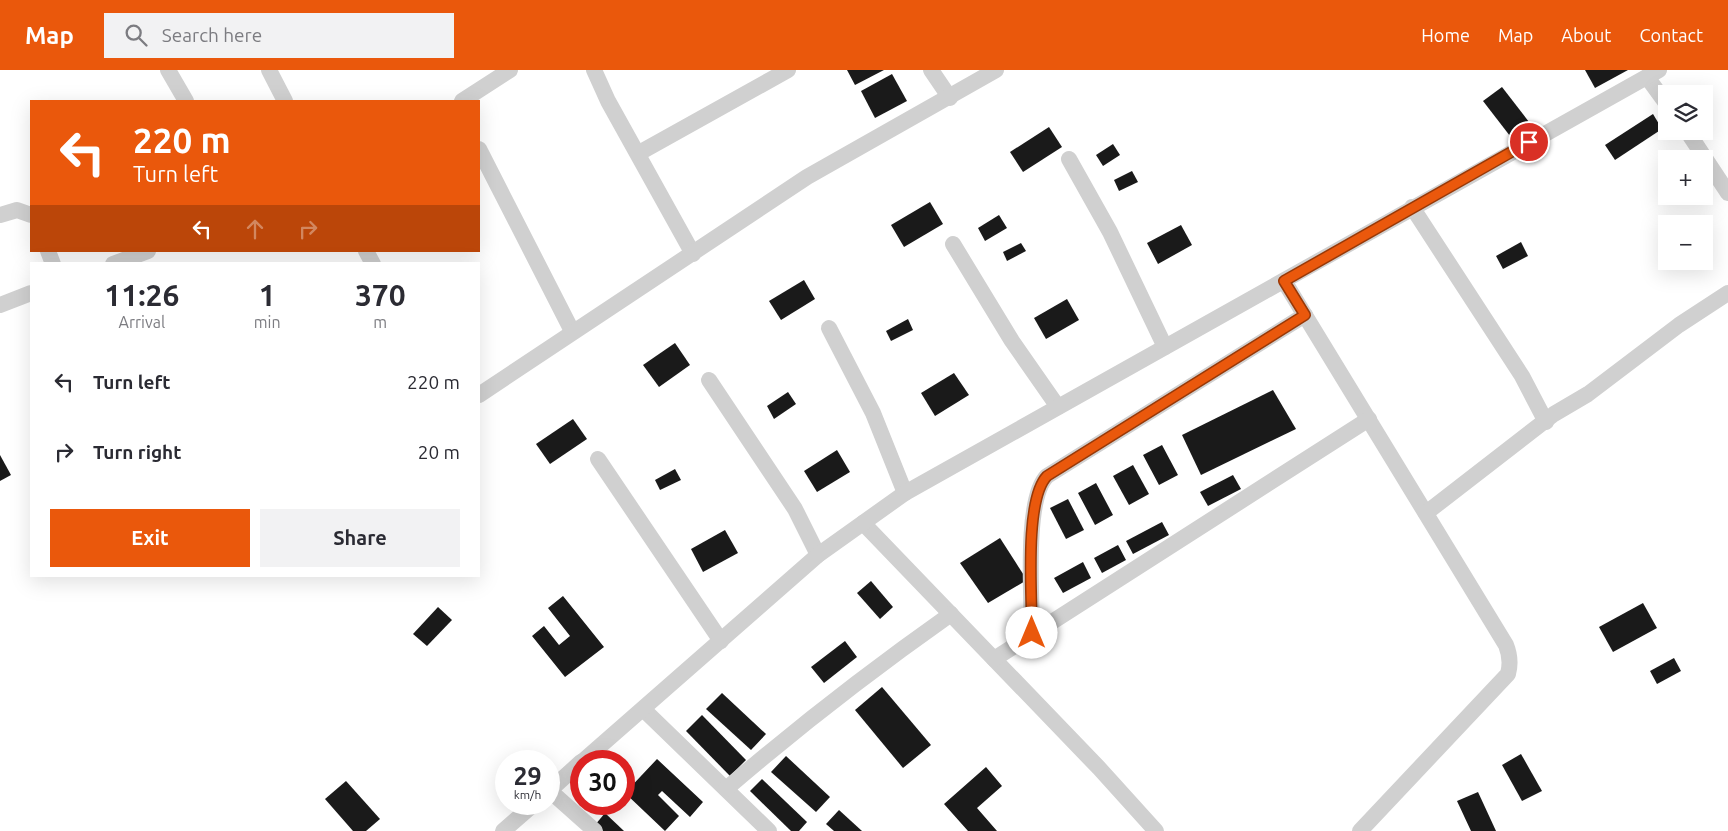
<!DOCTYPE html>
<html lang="en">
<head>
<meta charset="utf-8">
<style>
  body { margin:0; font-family:Ubuntu,sans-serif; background:#f2f2f3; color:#2b2b33; height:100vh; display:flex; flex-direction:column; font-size:19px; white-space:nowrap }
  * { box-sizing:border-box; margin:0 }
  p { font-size:16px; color:#7c7c81 }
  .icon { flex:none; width:28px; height:28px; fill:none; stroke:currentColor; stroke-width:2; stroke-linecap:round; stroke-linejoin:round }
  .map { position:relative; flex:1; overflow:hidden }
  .drawer { position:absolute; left:30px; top:192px; width:450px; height:315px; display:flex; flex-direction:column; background:#fff; border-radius:0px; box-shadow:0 5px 20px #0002 }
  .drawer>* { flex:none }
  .top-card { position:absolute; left:30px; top:30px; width:450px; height:152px; border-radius:0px; box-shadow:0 5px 20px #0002; background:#ea580c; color:#fff; overflow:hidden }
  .controls { position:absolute; left:1658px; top:15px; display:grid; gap:10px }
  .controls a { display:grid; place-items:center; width:55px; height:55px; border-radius:0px; background:#fff; box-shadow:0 5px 20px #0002; font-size:25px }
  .speed { position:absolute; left:495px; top:680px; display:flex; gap:10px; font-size:25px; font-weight:700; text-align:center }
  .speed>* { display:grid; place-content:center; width:65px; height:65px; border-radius:50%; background:#fff; box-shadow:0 5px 20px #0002; line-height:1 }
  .speed small { font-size:12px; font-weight:400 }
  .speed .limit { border:8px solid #d22; background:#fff; color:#111 }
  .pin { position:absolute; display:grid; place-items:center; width:42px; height:42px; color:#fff; margin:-21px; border:2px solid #fff; border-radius:50%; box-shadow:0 1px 5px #0007 }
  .me { position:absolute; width:55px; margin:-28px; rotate:0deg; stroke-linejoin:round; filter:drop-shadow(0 0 4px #0008) }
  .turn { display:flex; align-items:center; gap:18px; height:105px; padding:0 20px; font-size:22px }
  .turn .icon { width:65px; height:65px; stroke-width:2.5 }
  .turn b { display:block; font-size:35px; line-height:42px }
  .lanes { display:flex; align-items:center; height:48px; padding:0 20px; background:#0003; justify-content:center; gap:25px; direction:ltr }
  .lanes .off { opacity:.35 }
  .eta { display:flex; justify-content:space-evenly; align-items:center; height:85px; text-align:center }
  .eta b { font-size:30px; font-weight:700; line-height:35px }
  .action { display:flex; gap:10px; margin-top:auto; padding:10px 20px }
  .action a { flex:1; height:58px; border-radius:0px; background:#ea580c; color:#fff; font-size:20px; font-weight:700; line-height:58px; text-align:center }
  .action a+a { background:#f2f2f3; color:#2b2b33 }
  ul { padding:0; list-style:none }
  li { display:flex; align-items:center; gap:15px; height:70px; padding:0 20px }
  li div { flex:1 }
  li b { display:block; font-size:19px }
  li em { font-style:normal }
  header { display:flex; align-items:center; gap:30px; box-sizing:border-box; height:70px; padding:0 25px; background:#ea580c; color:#fff }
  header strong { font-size:24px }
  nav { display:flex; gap:28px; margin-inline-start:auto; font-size:18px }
  .search { width:350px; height:45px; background:#f2f2f3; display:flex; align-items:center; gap:12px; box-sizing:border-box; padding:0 18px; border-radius:0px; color:#7c7c81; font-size:19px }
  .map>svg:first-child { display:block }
  .building { fill:#1a1a1a }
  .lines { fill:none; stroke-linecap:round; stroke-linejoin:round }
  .minor { stroke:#d0d0d0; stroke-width:16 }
  .route-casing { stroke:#983908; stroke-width:12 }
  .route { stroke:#ea580c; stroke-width:9 }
</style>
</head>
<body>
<header>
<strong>Map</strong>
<div class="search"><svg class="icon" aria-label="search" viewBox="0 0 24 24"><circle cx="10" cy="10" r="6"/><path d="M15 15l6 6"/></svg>Search here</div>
<nav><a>Home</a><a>Map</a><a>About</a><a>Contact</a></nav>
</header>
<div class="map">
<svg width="1728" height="761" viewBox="0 0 1728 761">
  <rect width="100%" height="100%" fill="#fff"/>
  <g class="building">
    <polygon points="847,0 884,0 855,15"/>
    <polygon points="1585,0 1628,0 1595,18"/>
    <polygon points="892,4 907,31 875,48 861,21"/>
    <polygon points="1502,17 1529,52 1510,66 1483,31"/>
    <polygon points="1653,44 1662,59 1615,90 1605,75"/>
    <polygon points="1049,57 1062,77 1023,102 1010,82"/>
    <polygon points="1113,74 1120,85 1103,96 1096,85"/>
    <polygon points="1132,101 1138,112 1119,121 1114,110"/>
    <polygon points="930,132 943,154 904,177 891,155"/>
    <polygon points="999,145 1007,158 985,171 978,158"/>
    <polygon points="1181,155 1192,175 1158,194 1147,173"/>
    <polygon points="1521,172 1528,186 1503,199 1496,186"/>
    <polygon points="1021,173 1026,181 1007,191 1003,182"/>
    <polygon points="804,210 815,229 781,250 769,231"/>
    <polygon points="1067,229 1079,250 1046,269 1034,248"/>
    <polygon points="908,249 913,260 891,271 886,261"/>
    <polygon points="675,273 690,295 659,317 643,295"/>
    <polygon points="954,303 969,325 935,346 921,323"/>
    <polygon points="1273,320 1296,359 1201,405 1182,365"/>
    <polygon points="788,322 796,334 774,349 767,336"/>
    <polygon points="573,349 587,369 550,394 536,374"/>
    <polygon points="1162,375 1178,405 1159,415 1143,385"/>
    <polygon points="837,380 850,402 817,422 804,401"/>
    <polygon points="0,385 11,405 0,411"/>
    <polygon points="1133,395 1149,424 1129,435 1113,406"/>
    <polygon points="675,399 681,410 660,420 655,410"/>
    <polygon points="1233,405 1241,419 1208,436 1200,422"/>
    <polygon points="1096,413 1113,445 1095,455 1078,423"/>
    <polygon points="1068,429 1084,460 1066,469 1050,438"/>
    <polygon points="1162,452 1169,465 1133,484 1126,471"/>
    <polygon points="725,460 738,483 703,502 691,479"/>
    <polygon points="1000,468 1027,510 988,533 960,493"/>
    <polygon points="1118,475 1126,490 1102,503 1094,488"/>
    <polygon points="1083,492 1091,508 1063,523 1054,508"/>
    <polygon points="871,511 893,537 880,549 857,523"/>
    <polygon points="563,526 604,577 565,607 532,566 544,556 559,575 570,566 548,538"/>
    <polygon points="1643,533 1657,558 1613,582 1599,557"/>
    <polygon points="438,537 452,550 427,576 413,564"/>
    <polygon points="845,571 857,587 824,613 811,597"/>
    <polygon points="1674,588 1681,601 1657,614 1650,601"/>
    <polygon points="882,617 931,675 903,698 855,640"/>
    <polygon points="722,623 766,664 751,680 706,639"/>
    <polygon points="702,645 746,690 730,706 686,661"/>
    <polygon points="1521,684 1542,721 1522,731 1502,695"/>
    <polygon points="786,686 830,727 816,742 771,702"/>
    <polygon points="657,689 703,732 690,747 662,721 658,725 679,746 665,761 625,723"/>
    <polygon points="986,697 1002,716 977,738 997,761 968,761 944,734"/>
    <polygon points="762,709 807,752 799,761 791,761 750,721"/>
    <polygon points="346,711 380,749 366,761 353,761 325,729"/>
    <polygon points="1478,722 1496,761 1471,761 1457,731"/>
    <polygon points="839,740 862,761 834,761 826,754"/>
    <polygon points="605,743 624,761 601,761 595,755"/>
  </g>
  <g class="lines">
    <g class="minor">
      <polyline points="168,0 186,31"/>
      <polyline points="269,0 285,31"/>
      <polyline points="594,0 608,31 693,184"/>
      <polyline points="931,0 950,28"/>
      <polyline points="1647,7 1666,33"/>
      <polyline points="462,31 510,0"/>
      <polyline points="1687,61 1728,123"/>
      <polyline points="479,79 572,261"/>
      <polyline points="639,83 788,0"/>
      <polyline points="1069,89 1110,162 1165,277"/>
      <polyline points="1412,137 1522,306 1546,352"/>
      <polyline points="0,145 17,140 31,145"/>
      <polyline points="953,174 1012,271 1058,337"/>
      <polyline points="48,181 53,194"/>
      <polyline points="366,181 373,194"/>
      <polyline points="113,194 148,181"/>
      <path d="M1284,211L1506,575C1510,585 1511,593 1508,604L1360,761"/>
      <polyline points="0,235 31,223"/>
      <polyline points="829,258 873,343 905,423"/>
      <polyline points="709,310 795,439 818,485"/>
      <polyline points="479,325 807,107 996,0"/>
      <polyline points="598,389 721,571"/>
      <polyline points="1426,443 1554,344 1588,324 1679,255 1728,223"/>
      <polyline points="863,453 1099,698 1156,761"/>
      <path d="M1032,563C1032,528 1024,429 1047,406L1305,245"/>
      <polyline points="994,589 1369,349"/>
      <polyline points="643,639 769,761"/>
      <polyline points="583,691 818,485 905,423 1659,0"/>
      <path d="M726,719C798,657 873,599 951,544"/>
      <polyline points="549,720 595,761"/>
      <polyline points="549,721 581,692"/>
      <polyline points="503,761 534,734"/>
    </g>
  </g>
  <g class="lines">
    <g class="route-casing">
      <path id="route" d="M1032,563C1032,528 1024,430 1047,406L1305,245L1284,211L1529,72"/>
    </g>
    <use href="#route" class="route"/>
  </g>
</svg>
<div class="controls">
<a><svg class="icon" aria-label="layers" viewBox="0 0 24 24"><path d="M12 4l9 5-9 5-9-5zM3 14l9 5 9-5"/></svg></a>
<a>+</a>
<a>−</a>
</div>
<div class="speed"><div>29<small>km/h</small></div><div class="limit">30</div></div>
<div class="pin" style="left:1529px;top:72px;background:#d93025"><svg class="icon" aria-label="arrive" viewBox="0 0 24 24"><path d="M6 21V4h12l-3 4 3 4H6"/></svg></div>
<svg class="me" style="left:1032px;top:563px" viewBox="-20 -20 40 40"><circle r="19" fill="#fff"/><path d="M0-13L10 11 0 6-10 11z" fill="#ea580c"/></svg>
<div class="top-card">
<div class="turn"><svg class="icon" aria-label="left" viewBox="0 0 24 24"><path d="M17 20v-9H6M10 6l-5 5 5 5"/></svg><div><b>220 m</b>Turn left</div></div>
<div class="lanes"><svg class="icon" aria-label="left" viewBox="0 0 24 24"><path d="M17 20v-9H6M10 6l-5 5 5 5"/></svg><svg class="icon off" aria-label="ahead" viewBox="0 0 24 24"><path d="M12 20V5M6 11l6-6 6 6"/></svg><svg class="icon off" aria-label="right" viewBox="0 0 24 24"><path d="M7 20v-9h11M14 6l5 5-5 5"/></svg></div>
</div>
<section class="drawer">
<div class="eta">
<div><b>11:26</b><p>Arrival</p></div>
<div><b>1</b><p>min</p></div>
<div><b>370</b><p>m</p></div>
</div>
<ul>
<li><svg class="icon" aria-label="left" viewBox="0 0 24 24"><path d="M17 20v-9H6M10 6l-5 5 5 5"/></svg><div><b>Turn left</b></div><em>220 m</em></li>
<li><svg class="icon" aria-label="right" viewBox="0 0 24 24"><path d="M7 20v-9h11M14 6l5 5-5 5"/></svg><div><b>Turn right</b></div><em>20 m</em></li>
</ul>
<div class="action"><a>Exit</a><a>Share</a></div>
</section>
</div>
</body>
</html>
